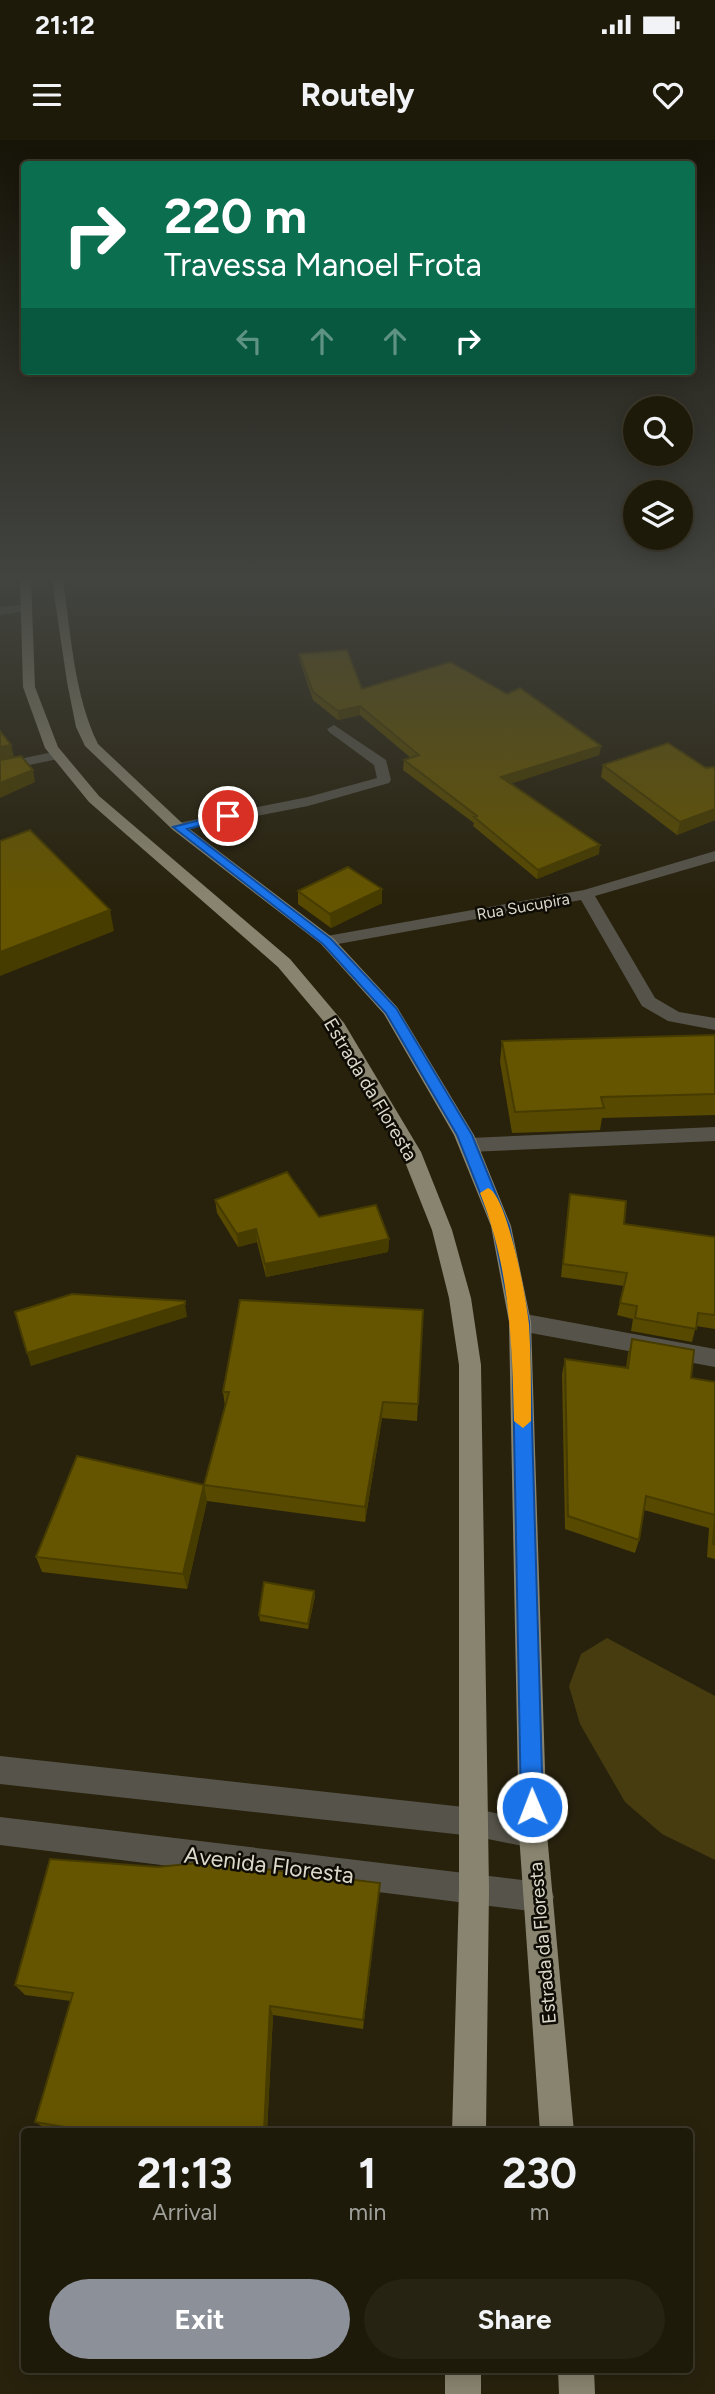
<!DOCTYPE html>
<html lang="en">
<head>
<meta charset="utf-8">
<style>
  body { margin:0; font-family:Figtree,sans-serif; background:#262313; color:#f1f3f6; height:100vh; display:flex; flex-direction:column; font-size:26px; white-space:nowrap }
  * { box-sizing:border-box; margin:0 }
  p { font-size:23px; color:#a1a19c }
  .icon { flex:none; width:38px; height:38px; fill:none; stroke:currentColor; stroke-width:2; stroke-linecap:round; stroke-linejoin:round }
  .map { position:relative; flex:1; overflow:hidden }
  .sheet { position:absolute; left:21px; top:1988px; width:672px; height:245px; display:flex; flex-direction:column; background:#1e1a0a; border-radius:7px; box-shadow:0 4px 18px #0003,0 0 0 2px #3c382b }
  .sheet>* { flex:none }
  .guide { position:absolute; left:21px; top:21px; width:674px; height:214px; border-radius:7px; box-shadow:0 4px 18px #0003,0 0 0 2px #3c382b; background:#0b6e4f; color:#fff; overflow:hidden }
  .tools { position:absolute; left:623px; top:256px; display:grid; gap:14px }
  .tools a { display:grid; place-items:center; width:70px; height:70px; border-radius:50%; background:#1e1a0a; box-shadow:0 4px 18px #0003,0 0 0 2px #3c382b; font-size:35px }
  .pin { position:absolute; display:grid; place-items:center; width:60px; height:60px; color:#fff; margin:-30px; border:4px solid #fff; border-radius:50%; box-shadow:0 2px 7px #0007 }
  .me { position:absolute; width:77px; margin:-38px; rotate:359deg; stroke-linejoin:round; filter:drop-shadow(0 0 5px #0008) }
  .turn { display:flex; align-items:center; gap:24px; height:147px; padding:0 28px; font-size:32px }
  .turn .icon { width:91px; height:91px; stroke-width:2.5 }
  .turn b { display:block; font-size:49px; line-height:60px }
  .lanes { display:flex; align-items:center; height:66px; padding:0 28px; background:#0003; justify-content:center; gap:35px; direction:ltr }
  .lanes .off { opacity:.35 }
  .eta { display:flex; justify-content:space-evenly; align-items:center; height:119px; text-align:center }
  .eta b { font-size:42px; font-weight:700; line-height:49px }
  .button { display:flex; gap:14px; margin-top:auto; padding:14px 28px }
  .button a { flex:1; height:80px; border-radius:42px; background:#8c9099; color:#fff; font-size:28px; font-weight:700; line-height:80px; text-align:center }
  .button a+a { background:#262313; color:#f1f3f6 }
  .status { display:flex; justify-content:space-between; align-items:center; height:49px; padding:0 35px; background:#1e1a0a; direction:ltr }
  .status svg { height:19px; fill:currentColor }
  header { display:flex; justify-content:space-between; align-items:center; height:91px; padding:0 28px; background:#1e1a0a; font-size:32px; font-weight:700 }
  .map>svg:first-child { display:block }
  .green { fill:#463c0f }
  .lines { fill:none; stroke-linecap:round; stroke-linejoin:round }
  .minor { fill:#56544a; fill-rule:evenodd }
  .major { fill:#89846f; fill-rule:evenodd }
  .wall { fill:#574900 }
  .shaded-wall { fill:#473c00 }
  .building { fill:#655500; stroke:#473c00; stroke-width:2 }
  .route { fill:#1a73e8; stroke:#114b97; stroke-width:2 }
  .slow { fill:#f59e0b }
  .labels { text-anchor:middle; stroke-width:5; stroke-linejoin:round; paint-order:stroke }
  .far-street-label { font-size:16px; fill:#dcd9cc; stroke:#0e0c04 }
  .street-label { font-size:19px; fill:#dcd9cc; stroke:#0e0c04 }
  .near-street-label { font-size:23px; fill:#dcd9cc; stroke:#0e0c04 }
</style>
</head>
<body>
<div class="status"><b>21:12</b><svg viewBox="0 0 49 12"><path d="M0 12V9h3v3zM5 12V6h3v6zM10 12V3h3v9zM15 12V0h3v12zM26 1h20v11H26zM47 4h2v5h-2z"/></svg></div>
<header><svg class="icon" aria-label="menu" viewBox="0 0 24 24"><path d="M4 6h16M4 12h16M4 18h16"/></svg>Routely<svg class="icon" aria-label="heart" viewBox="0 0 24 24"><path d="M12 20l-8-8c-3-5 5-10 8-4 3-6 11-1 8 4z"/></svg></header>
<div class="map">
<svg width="715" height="2254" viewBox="0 0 715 2254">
  <rect width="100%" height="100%" fill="#28220d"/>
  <polygon class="green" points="607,1498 715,1556 715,1720 662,1694 625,1662 580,1584 569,1546 581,1514"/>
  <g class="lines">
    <g class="minor">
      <polygon points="27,464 33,468 31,470 0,475 0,467"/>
      <polygon points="334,585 386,620 391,640 389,643 308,666 178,691 171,687 178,683 308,657 377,638 374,625 329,592 327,589"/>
      <polygon points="58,611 65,615 63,618 0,631 0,623"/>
      <polygon points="715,711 715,721 595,756 655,858 679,872 715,878 715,890 668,881 642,866 581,760 327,806 319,801 327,796 584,750"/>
      <polygon points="715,987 715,1001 469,1012 459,1005 469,998"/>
      <polygon points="520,1173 715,1209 715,1227 520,1191 512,1188 509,1182 512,1176"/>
      <polygon points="0,1616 473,1668 543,1684 547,1694 543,1704 533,1708 473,1696 0,1644"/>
      <polygon points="0,1677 539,1742 550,1746 554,1757 550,1768 539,1772 0,1705"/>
    </g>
    <g class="major">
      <polygon points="20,440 31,440 35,547 58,607 99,656 290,819 344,883 421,1012 452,1090 471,1158 481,1225 489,1750 486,1992 452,1992 459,1750 459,1225 449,1158 432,1090 401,1012 331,890 278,827 89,662 45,608 23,547"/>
      <path d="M52,440H63C71,494 74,555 98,604L183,684L333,798L397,867L474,995L511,1086L531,1182L547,1694L574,1992H540L519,1694L509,1182L491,1086L454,995L384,874L321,804L173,690L85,606L76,587L67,542Z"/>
      <rect x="445" y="2230" width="36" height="24"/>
      <polygon points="558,2230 594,2230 595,2254 559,2254"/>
    </g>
  </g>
  <g class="wall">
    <polygon points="299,514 362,549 507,554 601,606 599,615 510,643 599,714 537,739 473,686 474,683 403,630 404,620 411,618 360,575 338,580 313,560 300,522"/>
    <polygon points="603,625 715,628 715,680 677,695 601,637"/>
    <polygon points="298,751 382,763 331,788 298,764"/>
    <polygon points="715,895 715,975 602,978 600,990 512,993 500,922 502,901"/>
    <polygon points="570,1054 624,1084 715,1097 715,1189 696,1186 692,1202 631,1191 633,1179 617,1175 624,1146 561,1137 568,1068"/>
    <polygon points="215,1060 319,1077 389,1099 388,1112 266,1137 257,1102 238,1107 217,1073"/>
    <polygon points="423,1170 417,1281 382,1278 365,1382 207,1361 187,1449 42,1432 36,1417 204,1345 225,1266 223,1252"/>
    <polygon points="632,1199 691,1238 715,1242 715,1419 707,1417 709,1388 644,1370 639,1400 635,1413 565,1389 562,1234 565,1219 626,1228 628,1214"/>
    <polygon points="315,1456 308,1489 260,1481 259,1475"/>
    <polygon points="380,1743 363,1889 273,1875 267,1992 67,1992 45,1988 35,1982 71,1861 25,1855 15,1845"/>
  </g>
  <g class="shaded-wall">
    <polygon points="360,566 360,575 338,580 338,571"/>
    <polygon points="11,605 14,617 0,621 0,607"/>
    <polygon points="601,606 599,615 501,647 501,637"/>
    <polygon points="33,630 35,642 0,658 0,643"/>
    <polygon points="715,669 715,680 677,695 680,682"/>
    <polygon points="600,705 599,714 537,739 538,730"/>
    <polygon points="382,749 382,763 331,788 330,774"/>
    <polygon points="110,770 114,791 0,836 0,812"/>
    <polygon points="256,1089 257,1102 238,1107 237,1094"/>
    <polygon points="389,1099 388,1112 266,1137 265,1124"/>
    <polygon points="185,1164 187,1177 31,1226 27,1213"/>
    <polygon points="383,1262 382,1278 365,1382 365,1367"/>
    <polygon points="204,1345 207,1361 187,1449 183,1434"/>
    <polygon points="314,1451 315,1456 308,1489 308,1484"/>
    <polygon points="380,1743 379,1755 363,1889 363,1880"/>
    <polygon points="270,1866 273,1875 267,1992 264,1992"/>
  </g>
  <g class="building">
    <polygon points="347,510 362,549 450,522 507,554 520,548 601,606 501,637 600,705 538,730 474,677 477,676 404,620 419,615 360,566 338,571 313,552 299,514"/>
    <polygon points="0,591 11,605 0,607"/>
    <polygon points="668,603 706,628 713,627 715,628 715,669 680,682 603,625"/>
    <polygon points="21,616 33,630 0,643 0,620"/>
    <polygon points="30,690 110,770 0,812 0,701"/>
    <polygon points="348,727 382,749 330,774 298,751"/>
    <polygon points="715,895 715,954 601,957 604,968 515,972 502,901"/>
    <polygon points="287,1032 319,1077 376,1065 389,1099 265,1124 256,1089 237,1094 215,1060"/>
    <polygon points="570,1054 626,1061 624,1084 715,1097 715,1175 698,1173 696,1189 635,1178 637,1166 620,1163 627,1133 563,1124"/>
    <polygon points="72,1154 185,1161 185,1164 27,1213 15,1172"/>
    <polygon points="240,1160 423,1170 418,1264 383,1262 365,1367 204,1345 229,1252 223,1252"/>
    <polygon points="632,1199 694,1210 691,1238 715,1242 715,1375 646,1356 639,1400 568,1376 565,1219 628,1228"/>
    <polygon points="77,1316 204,1345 183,1434 36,1417"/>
    <polygon points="715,1375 715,1405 713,1404"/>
    <polygon points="264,1442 314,1451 308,1484 259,1475"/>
    <polygon points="50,1719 158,1727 207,1722 380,1743 363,1880 270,1866 264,1992 94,1992 35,1982 73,1853 15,1845"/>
  </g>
  <linearGradient id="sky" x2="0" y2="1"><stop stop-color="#161307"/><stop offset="0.58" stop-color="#424440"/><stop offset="1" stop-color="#424440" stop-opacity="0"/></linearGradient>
  <rect width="715" height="755" fill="url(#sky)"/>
  <polygon class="route" points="228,673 233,676 231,678 187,689 331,799 396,868 472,995 509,1086 529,1182 543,1667 540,1674 532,1678 524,1674 521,1667 512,1182 493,1086 457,995 386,873 323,804 173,687"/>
  <path class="slow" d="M488,1048C507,1054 527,1162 529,1184C531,1216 531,1248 531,1281L523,1288L514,1281C512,1201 510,1128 480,1053Z"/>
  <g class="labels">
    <g class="far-street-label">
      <text transform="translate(523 766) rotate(-10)" y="6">Rua Sucupira</text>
    </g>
    <g class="street-label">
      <text transform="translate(371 949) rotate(59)" y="7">Estrada da Floresta</text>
      <text transform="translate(542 1803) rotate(-95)" y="7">Estrada da Floresta</text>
    </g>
    <g class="near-street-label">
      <text transform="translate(269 1725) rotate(7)" y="8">Avenida Floresta</text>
    </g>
  </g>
</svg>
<div class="tools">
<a><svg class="icon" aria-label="search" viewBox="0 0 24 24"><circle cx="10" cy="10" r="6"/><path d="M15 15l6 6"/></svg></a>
<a><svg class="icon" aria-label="layers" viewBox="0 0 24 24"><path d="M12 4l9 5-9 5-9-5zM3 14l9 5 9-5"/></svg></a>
</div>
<div class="pin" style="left:228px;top:676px;background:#d93025"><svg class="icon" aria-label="arrive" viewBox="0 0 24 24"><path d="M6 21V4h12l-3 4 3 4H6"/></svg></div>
<svg class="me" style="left:532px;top:1667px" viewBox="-20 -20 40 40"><circle r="17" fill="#1a73e8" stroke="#fff" stroke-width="3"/><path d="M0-11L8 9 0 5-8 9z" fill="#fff"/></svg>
<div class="guide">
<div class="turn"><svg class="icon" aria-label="right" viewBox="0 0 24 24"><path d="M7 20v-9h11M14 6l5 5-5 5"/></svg><div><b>220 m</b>Travessa Manoel Frota</div></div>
<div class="lanes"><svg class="icon off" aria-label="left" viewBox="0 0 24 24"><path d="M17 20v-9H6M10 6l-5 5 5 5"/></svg><svg class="icon off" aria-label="ahead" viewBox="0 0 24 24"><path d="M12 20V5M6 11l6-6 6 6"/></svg><svg class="icon off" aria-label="ahead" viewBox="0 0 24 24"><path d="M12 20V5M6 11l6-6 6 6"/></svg><svg class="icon" aria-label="right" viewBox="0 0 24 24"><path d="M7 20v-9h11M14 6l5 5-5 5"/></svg></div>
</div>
<section class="sheet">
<div class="eta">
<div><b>21:13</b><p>Arrival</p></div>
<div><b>1</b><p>min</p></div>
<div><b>230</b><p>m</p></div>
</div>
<div class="button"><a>Exit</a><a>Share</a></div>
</section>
</div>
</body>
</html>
